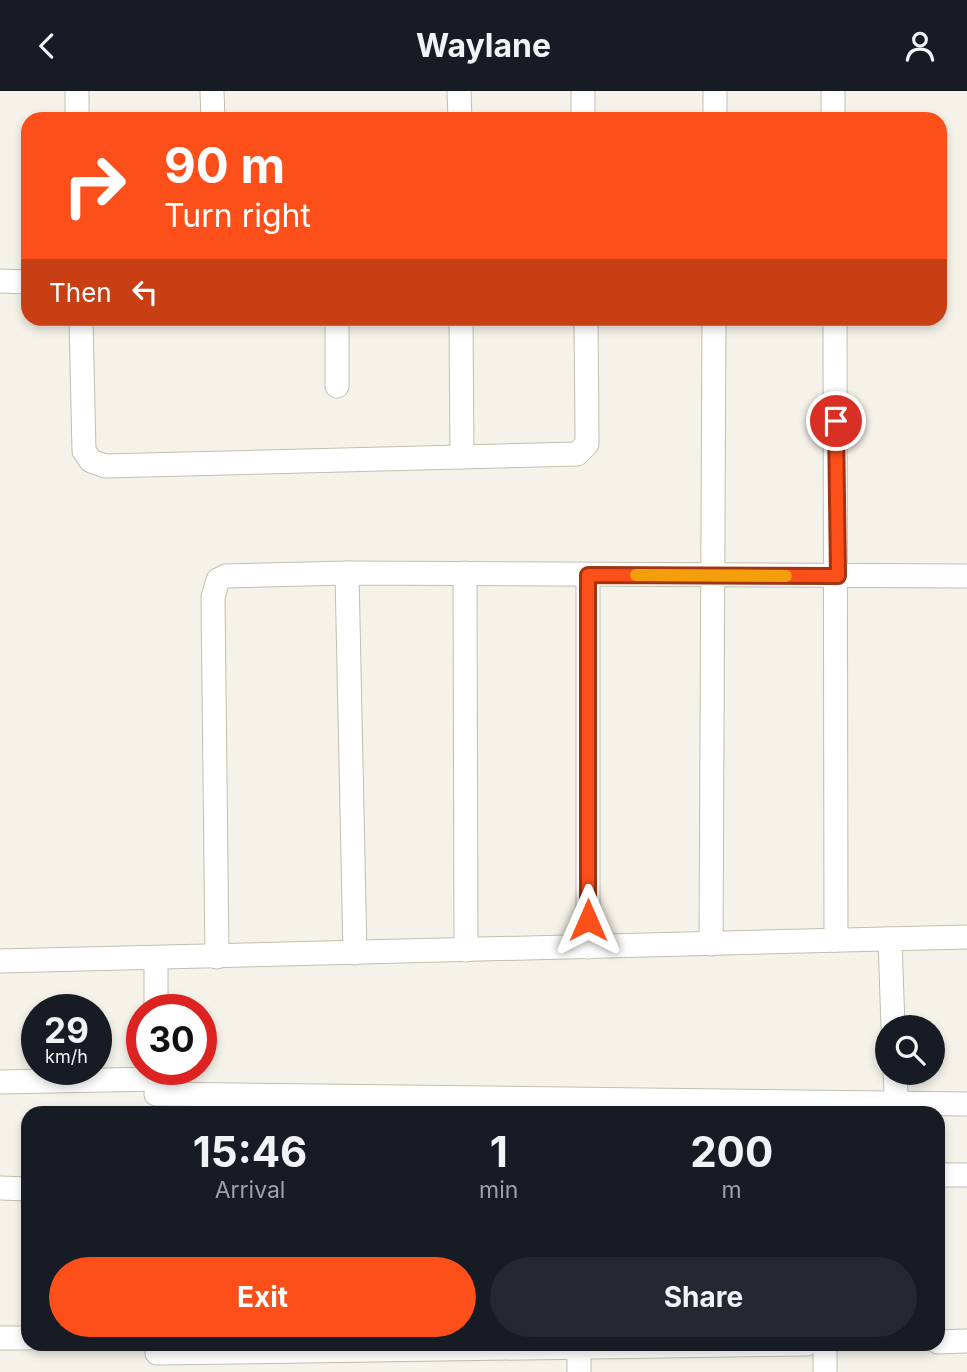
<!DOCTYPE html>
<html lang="en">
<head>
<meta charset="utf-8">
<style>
  body { margin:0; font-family:Inter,sans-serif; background:#242831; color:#f1f3f6; height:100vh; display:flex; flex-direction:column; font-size:26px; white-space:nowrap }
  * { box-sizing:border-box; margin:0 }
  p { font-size:23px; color:#9ea1a6 }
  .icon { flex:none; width:38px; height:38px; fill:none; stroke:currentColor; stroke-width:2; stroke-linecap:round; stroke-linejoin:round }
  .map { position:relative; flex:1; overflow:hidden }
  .details { position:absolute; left:21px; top:1015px; width:924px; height:245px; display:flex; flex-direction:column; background:#171b24; border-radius:21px; box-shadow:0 4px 10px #0003 }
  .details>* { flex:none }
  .hud { position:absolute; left:21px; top:21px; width:926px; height:214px; border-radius:21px; box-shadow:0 4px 10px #0003; background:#fc4f19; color:#fff; overflow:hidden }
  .tools { position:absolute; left:875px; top:924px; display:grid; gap:14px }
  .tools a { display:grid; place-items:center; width:70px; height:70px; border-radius:50%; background:#171b24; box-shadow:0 4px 10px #0003; font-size:35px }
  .speed { position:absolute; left:21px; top:903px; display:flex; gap:14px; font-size:35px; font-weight:700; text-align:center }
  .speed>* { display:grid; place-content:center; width:91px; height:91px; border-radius:50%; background:#171b24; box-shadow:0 4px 10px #0003; line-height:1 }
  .speed small { font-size:18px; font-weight:400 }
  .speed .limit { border:10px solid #d22; background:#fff; color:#111 }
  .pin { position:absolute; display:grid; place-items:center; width:60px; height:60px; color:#fff; margin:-30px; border:4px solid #fff; border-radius:50%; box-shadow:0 2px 7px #0007 }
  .me { position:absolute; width:77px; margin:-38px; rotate:0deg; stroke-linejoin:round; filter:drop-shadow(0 0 5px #0008) }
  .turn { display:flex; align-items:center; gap:24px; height:147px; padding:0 28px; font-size:32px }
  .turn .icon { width:91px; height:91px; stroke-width:2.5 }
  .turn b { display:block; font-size:49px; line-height:60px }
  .then { display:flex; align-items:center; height:66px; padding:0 28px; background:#0003; gap:14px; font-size:26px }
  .eta { display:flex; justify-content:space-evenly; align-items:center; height:119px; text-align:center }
  .eta b { font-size:42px; font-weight:700; line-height:49px }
  .primary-button { display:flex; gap:14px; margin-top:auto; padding:14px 28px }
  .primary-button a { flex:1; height:80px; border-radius:42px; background:#fc4f19; color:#fff; font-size:28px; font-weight:700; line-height:80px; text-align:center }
  .primary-button a+a { background:#242831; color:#f1f3f6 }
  header { display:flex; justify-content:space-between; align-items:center; height:91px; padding:0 28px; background:#171b24; font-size:32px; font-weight:700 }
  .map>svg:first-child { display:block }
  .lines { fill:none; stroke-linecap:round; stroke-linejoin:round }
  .street-casing { stroke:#c3beae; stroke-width:25 }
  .street { stroke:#fff; stroke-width:23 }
  .route-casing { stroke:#a43310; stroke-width:18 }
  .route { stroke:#fc4f19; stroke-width:12 }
  .slow { stroke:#f59e0b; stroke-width:12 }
</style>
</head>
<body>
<header><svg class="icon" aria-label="back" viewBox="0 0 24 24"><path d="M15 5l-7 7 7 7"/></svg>Waylane<svg class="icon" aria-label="person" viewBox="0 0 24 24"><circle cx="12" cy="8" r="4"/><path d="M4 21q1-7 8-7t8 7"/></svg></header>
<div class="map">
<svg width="967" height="1281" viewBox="0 0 967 1281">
  <rect width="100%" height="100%" fill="#f5f2e9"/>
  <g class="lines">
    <g class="street-casing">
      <g id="street">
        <polyline points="77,0 77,28"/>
        <polyline points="212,0 213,28"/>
        <polyline points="459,0 460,28"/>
        <polyline points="583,0 583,28"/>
        <polyline points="833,0 833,28"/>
        <polyline points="715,28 715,0"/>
        <polyline points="0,190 28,191"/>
        <polyline points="81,228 84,360 91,370 105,375 577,363 587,353 587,343 586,228"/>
        <polyline points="337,228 337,295"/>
        <polyline points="461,228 462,366"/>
        <polyline points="835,228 836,849"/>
        <polyline points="347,482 355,862"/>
        <polyline points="465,482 466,859"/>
        <polyline points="588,484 588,856"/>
        <polyline points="890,848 893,936"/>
        <polyline points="711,853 714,228"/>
        <polyline points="217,866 213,506 218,489 226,485 347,482 967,485"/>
        <polyline points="0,870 967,846"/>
        <polyline points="156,919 156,867"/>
        <polyline points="895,982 897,1022"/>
        <polyline points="0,991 156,988"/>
        <polyline points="156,1003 967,1013"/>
        <polyline points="938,1084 967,1084"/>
        <polyline points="0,1097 28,1098"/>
        <polyline points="0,1247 28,1247"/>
        <polyline points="938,1251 967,1250"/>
        <polyline points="825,1253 825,1281"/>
        <polyline points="157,1262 807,1253"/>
        <polyline points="579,1281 579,1253"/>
      </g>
    </g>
    <use href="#street" class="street"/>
  </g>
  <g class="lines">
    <g class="route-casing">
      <polyline id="route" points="588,829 588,484 838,485 836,330"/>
    </g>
    <use href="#route" class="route"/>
    <polyline class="slow" points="636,484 786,485"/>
  </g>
</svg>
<div class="tools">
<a><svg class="icon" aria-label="search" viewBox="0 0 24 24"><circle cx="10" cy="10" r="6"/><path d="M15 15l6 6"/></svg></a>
</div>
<div class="speed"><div>29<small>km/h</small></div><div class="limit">30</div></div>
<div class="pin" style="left:836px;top:330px;background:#d93025"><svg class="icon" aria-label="arrive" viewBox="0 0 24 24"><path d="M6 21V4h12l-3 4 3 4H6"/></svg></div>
<svg class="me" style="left:588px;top:829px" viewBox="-20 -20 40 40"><path d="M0-17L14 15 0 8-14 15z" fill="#fc4f19" stroke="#fff" stroke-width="4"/></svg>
<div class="hud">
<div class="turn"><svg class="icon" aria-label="right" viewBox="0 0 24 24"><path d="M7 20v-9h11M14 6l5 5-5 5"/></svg><div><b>90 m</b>Turn right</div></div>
<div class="then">Then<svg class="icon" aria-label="left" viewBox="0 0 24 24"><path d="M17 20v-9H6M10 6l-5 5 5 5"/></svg></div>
</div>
<section class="details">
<div class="eta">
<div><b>15:46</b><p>Arrival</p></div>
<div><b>1</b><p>min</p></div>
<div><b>200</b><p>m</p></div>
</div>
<div class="primary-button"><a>Exit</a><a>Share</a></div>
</section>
</div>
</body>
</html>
